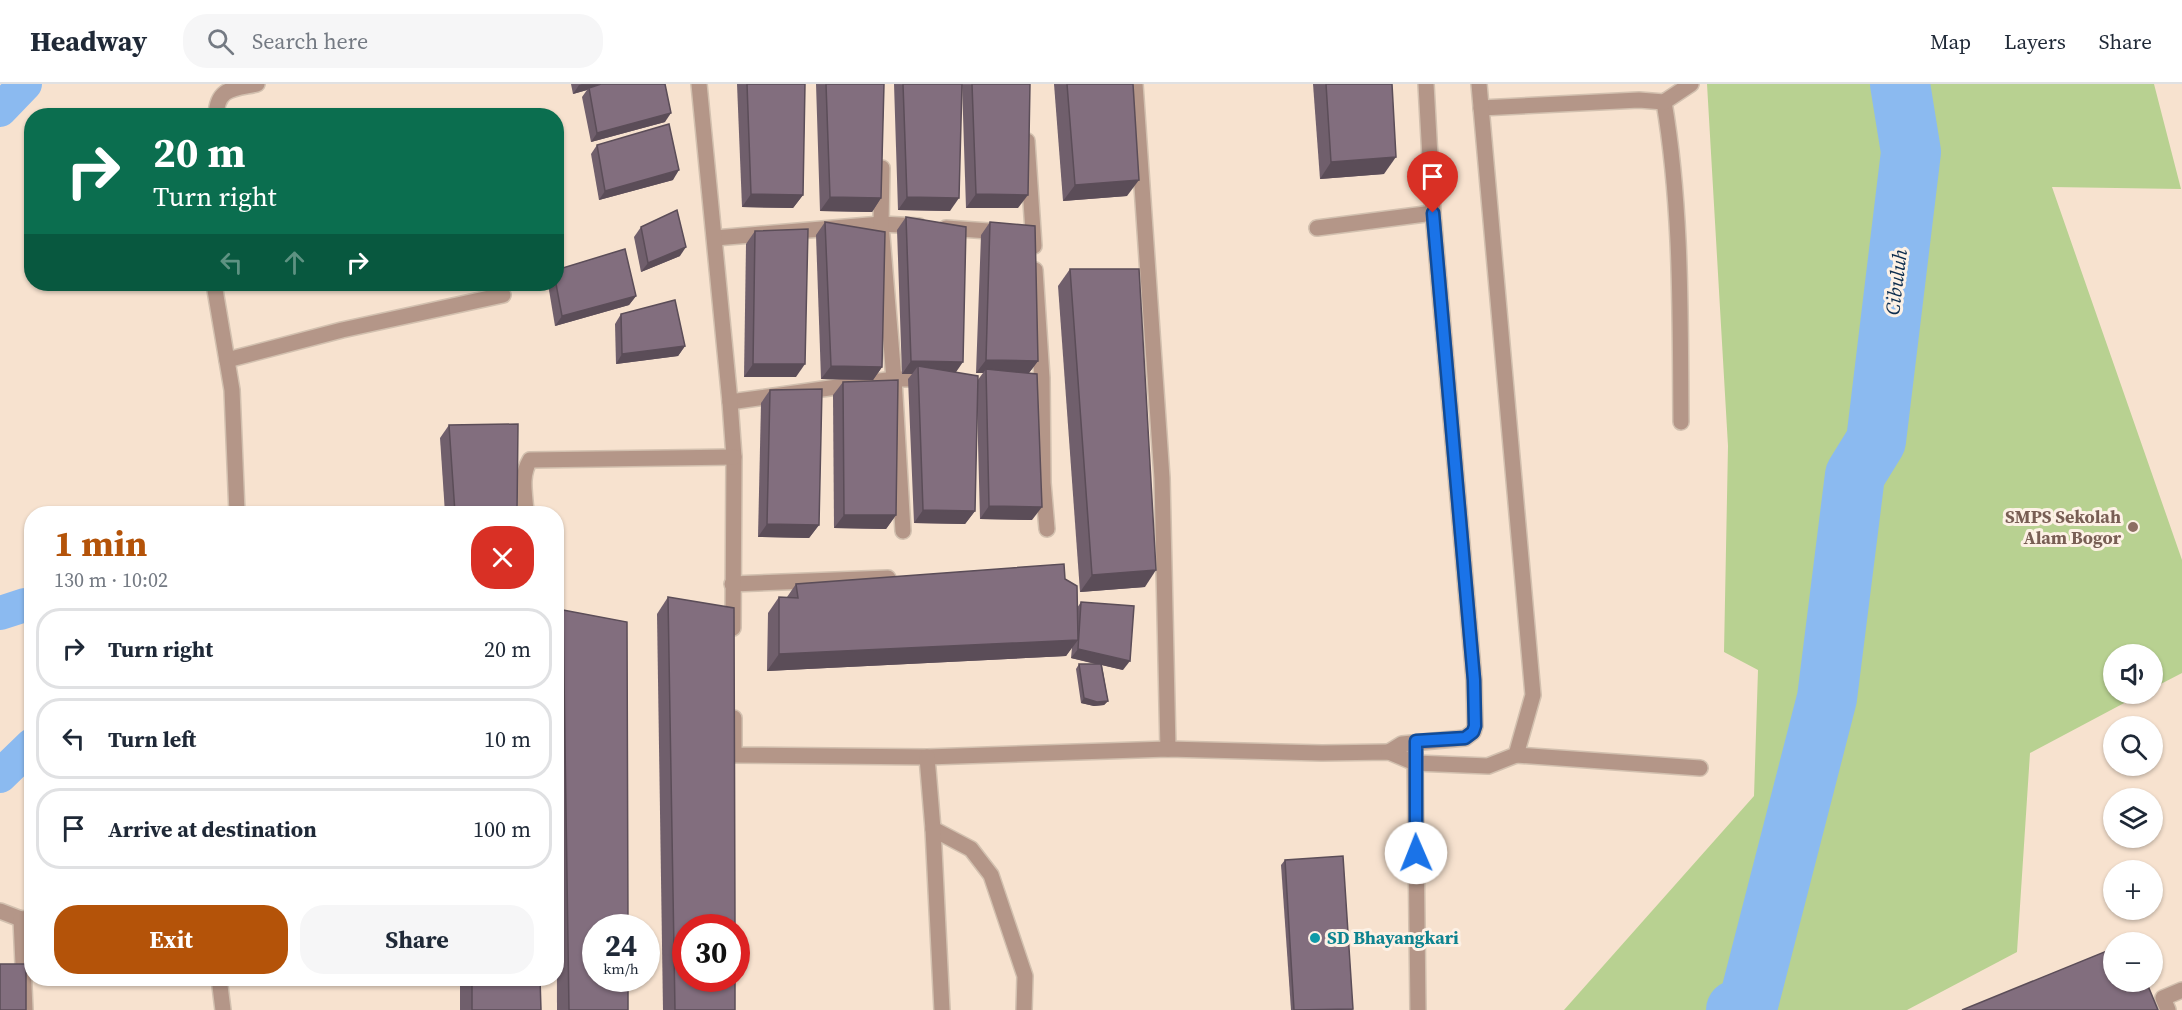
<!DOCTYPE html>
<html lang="en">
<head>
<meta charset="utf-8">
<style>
  body { margin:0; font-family:"Source Serif 4",serif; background:#f6f6f7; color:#1f2937; height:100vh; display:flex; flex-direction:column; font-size:22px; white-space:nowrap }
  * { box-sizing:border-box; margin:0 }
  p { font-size:20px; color:#747a83 }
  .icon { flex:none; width:33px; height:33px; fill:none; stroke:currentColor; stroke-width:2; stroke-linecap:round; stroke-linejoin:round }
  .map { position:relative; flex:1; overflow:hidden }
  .details { position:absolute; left:24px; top:422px; width:540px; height:480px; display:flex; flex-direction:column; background:#fff; border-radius:24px; box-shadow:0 2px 4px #0004 }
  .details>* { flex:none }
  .top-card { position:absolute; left:24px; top:24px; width:540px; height:183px; border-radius:24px; box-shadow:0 2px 4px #0004; background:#0b6e4f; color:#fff; overflow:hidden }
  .buttons { position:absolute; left:2103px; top:560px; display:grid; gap:12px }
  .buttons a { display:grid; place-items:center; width:60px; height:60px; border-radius:50%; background:#fff; box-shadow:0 2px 4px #0004; font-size:30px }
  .speed { position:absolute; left:582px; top:830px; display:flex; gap:12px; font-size:30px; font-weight:700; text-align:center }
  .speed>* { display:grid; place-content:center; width:78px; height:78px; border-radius:50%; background:#fff; box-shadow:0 2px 4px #0004; line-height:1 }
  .speed small { font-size:15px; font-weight:400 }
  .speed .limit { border:9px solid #d22; background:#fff; color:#111 }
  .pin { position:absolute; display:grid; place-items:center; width:51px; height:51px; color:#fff; margin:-62px -26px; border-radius:50% 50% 50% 0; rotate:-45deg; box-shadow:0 0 6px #0007 }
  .pin .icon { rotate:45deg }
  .me { position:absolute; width:66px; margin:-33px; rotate:359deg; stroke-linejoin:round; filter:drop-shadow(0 0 4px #0008) }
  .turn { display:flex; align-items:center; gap:21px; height:126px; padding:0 30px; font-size:27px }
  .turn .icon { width:78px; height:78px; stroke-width:2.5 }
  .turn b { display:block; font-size:42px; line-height:51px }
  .lanes { display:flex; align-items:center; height:57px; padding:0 30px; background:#0003; justify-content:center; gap:30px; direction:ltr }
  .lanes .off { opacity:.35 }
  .round { display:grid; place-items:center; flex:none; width:63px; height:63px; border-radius:24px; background:#f6f6f7 }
  .headline { display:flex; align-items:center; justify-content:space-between; height:102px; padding:0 30px }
  h1 { font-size:36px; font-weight:700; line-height:45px; color:#b45309 }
  .button { display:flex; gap:12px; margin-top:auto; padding:12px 30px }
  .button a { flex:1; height:69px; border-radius:24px; background:#b45309; color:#fff; font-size:24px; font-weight:700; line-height:69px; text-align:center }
  .button a+a { background:#f6f6f7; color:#1f2937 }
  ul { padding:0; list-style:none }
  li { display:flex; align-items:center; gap:18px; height:81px; margin:0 12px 9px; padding:0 18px; border:3px solid #e0e1e3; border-radius:24px }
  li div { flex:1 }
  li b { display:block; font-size:22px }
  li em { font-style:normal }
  header { display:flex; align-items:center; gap:36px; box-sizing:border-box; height:84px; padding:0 30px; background:#fff; border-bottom:2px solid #e0e1e3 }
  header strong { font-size:28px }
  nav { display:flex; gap:33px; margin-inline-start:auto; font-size:21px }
  .search { width:420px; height:54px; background:#f6f6f7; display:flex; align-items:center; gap:15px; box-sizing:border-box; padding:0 21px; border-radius:24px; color:#747a83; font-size:22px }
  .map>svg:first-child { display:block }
  .green { fill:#b8d191 }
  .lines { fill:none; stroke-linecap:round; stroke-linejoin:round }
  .canal { stroke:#8bbaf0; stroke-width:34 }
  .river { stroke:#8bbaf0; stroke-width:60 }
  .lane-casing { stroke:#d2c0af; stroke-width:18 }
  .street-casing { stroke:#d2c0af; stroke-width:18 }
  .lane { stroke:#b49688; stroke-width:15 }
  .street { stroke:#b49688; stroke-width:15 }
  .wall { fill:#705f6c }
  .shaded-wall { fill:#5b4d58 }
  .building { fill:#826e7e; stroke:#5b4d58; stroke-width:1.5 }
  .route-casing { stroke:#114b97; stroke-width:15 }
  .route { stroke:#1a73e8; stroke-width:10 }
  .education-dot { fill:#8d6e63; stroke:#fdf1e5; stroke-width:2 }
  .culture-dot { fill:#0f9aa8; stroke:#fdf1e5; stroke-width:2 }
  .labels { text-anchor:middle; stroke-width:6; stroke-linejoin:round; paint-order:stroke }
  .education-label { font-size:18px; font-weight:bold; fill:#785e54; stroke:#fdf1e5; text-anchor:end }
  .culture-label { font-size:18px; font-weight:bold; fill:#0d838f; stroke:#fdf1e5; text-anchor:start }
  .water-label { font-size:20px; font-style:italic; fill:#0b2c4e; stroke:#fdf1e5 }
</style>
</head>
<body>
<header>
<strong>Headway</strong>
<div class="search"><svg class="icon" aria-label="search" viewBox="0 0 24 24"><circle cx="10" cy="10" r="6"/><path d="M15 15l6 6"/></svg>Search here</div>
<nav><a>Map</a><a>Layers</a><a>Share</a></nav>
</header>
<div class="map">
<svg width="2182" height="926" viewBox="0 0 2182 926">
  <rect width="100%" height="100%" fill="#f7e2cf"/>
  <polygon class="green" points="1707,0 2154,0 2181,105 2052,103 2182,476 2182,589 2153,604 2152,570 2114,570 2114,609 2143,609 2030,669 2017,868 1907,926 1564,926 1754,712 1758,586 1724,568 1728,362"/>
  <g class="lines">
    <g class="canal">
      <polyline points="0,26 25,0"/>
      <polyline points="0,529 25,521 32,523"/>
      <polyline points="0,692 32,661"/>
    </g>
    <polyline class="river" points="1736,926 1748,921 1827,614 1855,391 1876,357 1911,68 1900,0"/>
    <g class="lane-casing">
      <g id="lane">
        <polyline points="946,144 1003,148"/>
        <polyline points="1317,144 1433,129"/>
        <polyline points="715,154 881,140 919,142"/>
        <polyline points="227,276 342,246 503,211"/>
        <polyline points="730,318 894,295 928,295"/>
        <polyline points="732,500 888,494"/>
        <polyline points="933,745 971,765 991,791 1025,892 1024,926"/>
        <polyline points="2168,926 2163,914 2182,906"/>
      </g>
    </g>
    <g class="street-casing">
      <g id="street">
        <polyline points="699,0 730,318 734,373 733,544"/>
        <polyline points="1135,0 1162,394 1168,665"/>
        <path d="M1664,18C1682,125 1680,231 1681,338"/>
        <polyline points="1481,24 1639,16 1664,18 1691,0"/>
        <path d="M216,32C217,3 234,5 257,0"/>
        <polyline points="1027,57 1034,162"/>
        <polyline points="882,84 881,140 894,295 903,447"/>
        <polyline points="1035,186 1042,294 1043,399 1047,445"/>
        <polyline points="214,200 232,306 237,429"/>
        <path d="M526,429C525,409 520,393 530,376L734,373"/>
        <polyline points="734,634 734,671 927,673 1168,665 1322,669 1389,668 1415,679 1488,682 1516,671 1533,611 1479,0"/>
        <polyline points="1389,668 1402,660 1465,654 1473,648 1475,642 1474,596 1433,129 1426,0"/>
        <polyline points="1415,669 1418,926"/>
        <polyline points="1516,671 1700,684"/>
        <polyline points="927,673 933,745 942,926"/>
        <polyline points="0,827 21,835 32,834"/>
        <polyline points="21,835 25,926"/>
        <polyline points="219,894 223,926"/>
      </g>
    </g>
    <use href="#lane" class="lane"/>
    <use href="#street" class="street"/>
  </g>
  <g class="wall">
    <polygon points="571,0 665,0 665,38 591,58 582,13 587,6 573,10"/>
    <polygon points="737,0 805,0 803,111 793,124 742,123"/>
    <polygon points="816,0 884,0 881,114 872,128 820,127"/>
    <polygon points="894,0 962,0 950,127 898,126"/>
    <polygon points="962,0 1030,0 1018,124 966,124"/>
    <polygon points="1054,0 1133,0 1127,112 1063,117"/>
    <polygon points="1313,0 1392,0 1384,90 1320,95"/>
    <polygon points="597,61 673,96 599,116 591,70"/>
    <polygon points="906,133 956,288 977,297 983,289 976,289 981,151 990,138 1038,277 1029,289 1032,436 980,435 977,320 975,427 965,440 914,439 908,295 912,290 902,290 897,146"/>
    <polygon points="825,138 882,283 873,296 821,295 816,151"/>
    <polygon points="641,143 680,172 641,188 634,153"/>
    <polygon points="755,147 796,293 744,293 746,160"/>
    <polygon points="1070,185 1145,503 1080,508 1058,202"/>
    <polygon points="548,200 556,200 636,212 629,221 555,242"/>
    <polygon points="621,230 685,262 678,272 616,280 615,240"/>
    <polygon points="843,298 896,431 886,445 834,444 833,311"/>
    <polygon points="770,306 819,441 809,454 758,453 761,319"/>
    <polygon points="449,341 517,429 445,429 440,354"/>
    <polygon points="1065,495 1077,524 1081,518 1123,586 1102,581 1108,617 1104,621 1094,622 1081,619 1076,585 1079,580 1095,580 1071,574 1072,563 1066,572 767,587 768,529 779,513 787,513 796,500"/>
    <polygon points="668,513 735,926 663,926 657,530"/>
    <polygon points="563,526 628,926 557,926 556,535"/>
    <polygon points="1285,776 1353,926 1291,926 1281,781"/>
    <polygon points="460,894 540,894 541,926 460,926"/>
  </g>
  <g class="shaded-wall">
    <polygon points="582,0 609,0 589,4 587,6 573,10 579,1"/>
    <polygon points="671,29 665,38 591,58 597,49"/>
    <polygon points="1396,73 1384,90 1320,95 1331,78"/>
    <polygon points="679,86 673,96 599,116 605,107"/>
    <polygon points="1139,96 1127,112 1063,117 1075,101"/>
    <polygon points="751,110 803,111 793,124 742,123"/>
    <polygon points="976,110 1028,111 1018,124 966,124"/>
    <polygon points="830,113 881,114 872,128 820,127"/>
    <polygon points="907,113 959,114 950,127 898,126"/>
    <polygon points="686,163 680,172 641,188 648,179"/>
    <polygon points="636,212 629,221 555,242 562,232"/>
    <polygon points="685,262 678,272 616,280 622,270"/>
    <polygon points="986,276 1038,277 1028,290 986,285 983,289 976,289"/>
    <polygon points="911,277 963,278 954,291 918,282 912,290 902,290"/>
    <polygon points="753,280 805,280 796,293 744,293"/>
    <polygon points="831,282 882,283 873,296 821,295"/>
    <polygon points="989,422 1042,423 1032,436 980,435"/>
    <polygon points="923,426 975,427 965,440 914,439"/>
    <polygon points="844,431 896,431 886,445 834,444"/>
    <polygon points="767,440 819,441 809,454 758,453"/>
    <polygon points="1156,486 1145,503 1080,508 1092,491"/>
    <polygon points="1078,556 1066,572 767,587 779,570"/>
    <polygon points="1078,565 1130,577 1123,586 1071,574"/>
    <polygon points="1084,614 1108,617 1104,621 1094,622 1081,619"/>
  </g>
  <g class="building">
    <polygon points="601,0 665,0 671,29 597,49 589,4"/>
    <polygon points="747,0 805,0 803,111 751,110"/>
    <polygon points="826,0 884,0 881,114 830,113"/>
    <polygon points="903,0 962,0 959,114 907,113"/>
    <polygon points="972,0 1030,0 1028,111 976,110"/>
    <polygon points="1067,0 1133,0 1139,96 1075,101"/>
    <polygon points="1326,0 1392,0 1396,73 1331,78"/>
    <polygon points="669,40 679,86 605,107 597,61"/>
    <polygon points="677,126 686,163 648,179 641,143"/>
    <polygon points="906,133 966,143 963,278 911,277"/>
    <polygon points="825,138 885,148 882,283 831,282"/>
    <polygon points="990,138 1035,142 1038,277 986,276"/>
    <polygon points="808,145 805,280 753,280 755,147"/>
    <polygon points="625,165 636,212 562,232 556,200 556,186"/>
    <polygon points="1070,185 1139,185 1156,486 1092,491"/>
    <polygon points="675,216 685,262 622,270 621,230"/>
    <polygon points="918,282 978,292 975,427 923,426"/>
    <polygon points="986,285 1037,290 1042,423 989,422"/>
    <polygon points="898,296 896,431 844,431 843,298"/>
    <polygon points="822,305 819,441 767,440 770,306"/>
    <polygon points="518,340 517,429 455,429 449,341"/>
    <polygon points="1064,480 1065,495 1077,502 1078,556 779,570 779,513 798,514 796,500"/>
    <polygon points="668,513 734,524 735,843 686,843 686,894 735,894 735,926 675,926"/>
    <polygon points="1081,518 1134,522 1130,577 1078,565"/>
    <polygon points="563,526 627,538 628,843 596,843 596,894 628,894 628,926 569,926"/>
    <polygon points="1079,580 1101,580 1108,617 1097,618 1084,614"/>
    <polygon points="1343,772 1353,925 1294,926 1285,776"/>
    <polygon points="2114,864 2114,897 2146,897 2158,926 1962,926"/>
    <rect x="0" y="880" width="26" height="46"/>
    <polygon points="472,894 540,894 541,926 472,926"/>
  </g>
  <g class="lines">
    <g class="route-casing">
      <polyline id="route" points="1416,769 1416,657 1465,654 1473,648 1475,642 1474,596 1433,129"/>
    </g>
    <use href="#route" class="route"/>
  </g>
  <circle class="education-dot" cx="2133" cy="443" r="6"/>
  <circle class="culture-dot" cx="1315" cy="854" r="6"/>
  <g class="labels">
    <g class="education-label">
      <text x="2121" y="439">SMPS Sekolah<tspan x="2121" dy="21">Alam Bogor</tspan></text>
    </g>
    <g class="culture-label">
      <text x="1327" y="860">SD Bhayangkari</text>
    </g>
    <g class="water-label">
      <text transform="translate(1896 198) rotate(-83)" y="7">Cibuluh</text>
    </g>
  </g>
</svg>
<div class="buttons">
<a><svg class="icon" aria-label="sound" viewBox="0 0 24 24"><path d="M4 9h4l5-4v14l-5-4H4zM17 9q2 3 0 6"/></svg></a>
<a><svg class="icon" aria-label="search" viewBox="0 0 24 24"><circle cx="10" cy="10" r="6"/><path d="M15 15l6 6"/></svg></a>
<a><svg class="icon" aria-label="layers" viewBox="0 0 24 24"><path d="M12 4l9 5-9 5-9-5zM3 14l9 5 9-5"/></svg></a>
<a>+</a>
<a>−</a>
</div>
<div class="speed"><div>24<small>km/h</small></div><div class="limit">30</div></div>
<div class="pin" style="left:1433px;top:129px;background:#d93025"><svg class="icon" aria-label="arrive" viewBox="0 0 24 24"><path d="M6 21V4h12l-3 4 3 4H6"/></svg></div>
<svg class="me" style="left:1416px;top:769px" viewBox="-20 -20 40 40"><circle r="19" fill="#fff"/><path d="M0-13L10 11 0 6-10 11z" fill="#1a73e8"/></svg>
<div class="top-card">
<div class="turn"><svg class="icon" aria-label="right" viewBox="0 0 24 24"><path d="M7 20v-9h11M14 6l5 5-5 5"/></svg><div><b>20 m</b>Turn right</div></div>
<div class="lanes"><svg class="icon off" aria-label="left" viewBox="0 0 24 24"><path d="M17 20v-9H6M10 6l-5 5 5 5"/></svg><svg class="icon off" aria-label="ahead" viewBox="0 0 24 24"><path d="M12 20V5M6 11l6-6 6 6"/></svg><svg class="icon" aria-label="right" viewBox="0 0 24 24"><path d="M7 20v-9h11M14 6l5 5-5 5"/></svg></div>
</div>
<section class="details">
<div class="headline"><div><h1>1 min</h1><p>130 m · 10:02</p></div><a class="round" style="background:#d93025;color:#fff"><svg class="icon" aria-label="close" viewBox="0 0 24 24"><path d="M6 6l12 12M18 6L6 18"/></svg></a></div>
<ul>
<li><svg class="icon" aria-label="right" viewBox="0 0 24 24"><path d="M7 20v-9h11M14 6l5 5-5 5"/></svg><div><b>Turn right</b></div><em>20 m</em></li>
<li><svg class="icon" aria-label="left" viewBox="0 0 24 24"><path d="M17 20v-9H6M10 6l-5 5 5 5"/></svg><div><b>Turn left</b></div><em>10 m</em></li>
<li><svg class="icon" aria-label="arrive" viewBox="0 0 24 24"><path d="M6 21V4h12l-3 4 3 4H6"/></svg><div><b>Arrive at destination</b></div><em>100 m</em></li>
</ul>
<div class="button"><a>Exit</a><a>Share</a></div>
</section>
</div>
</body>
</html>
